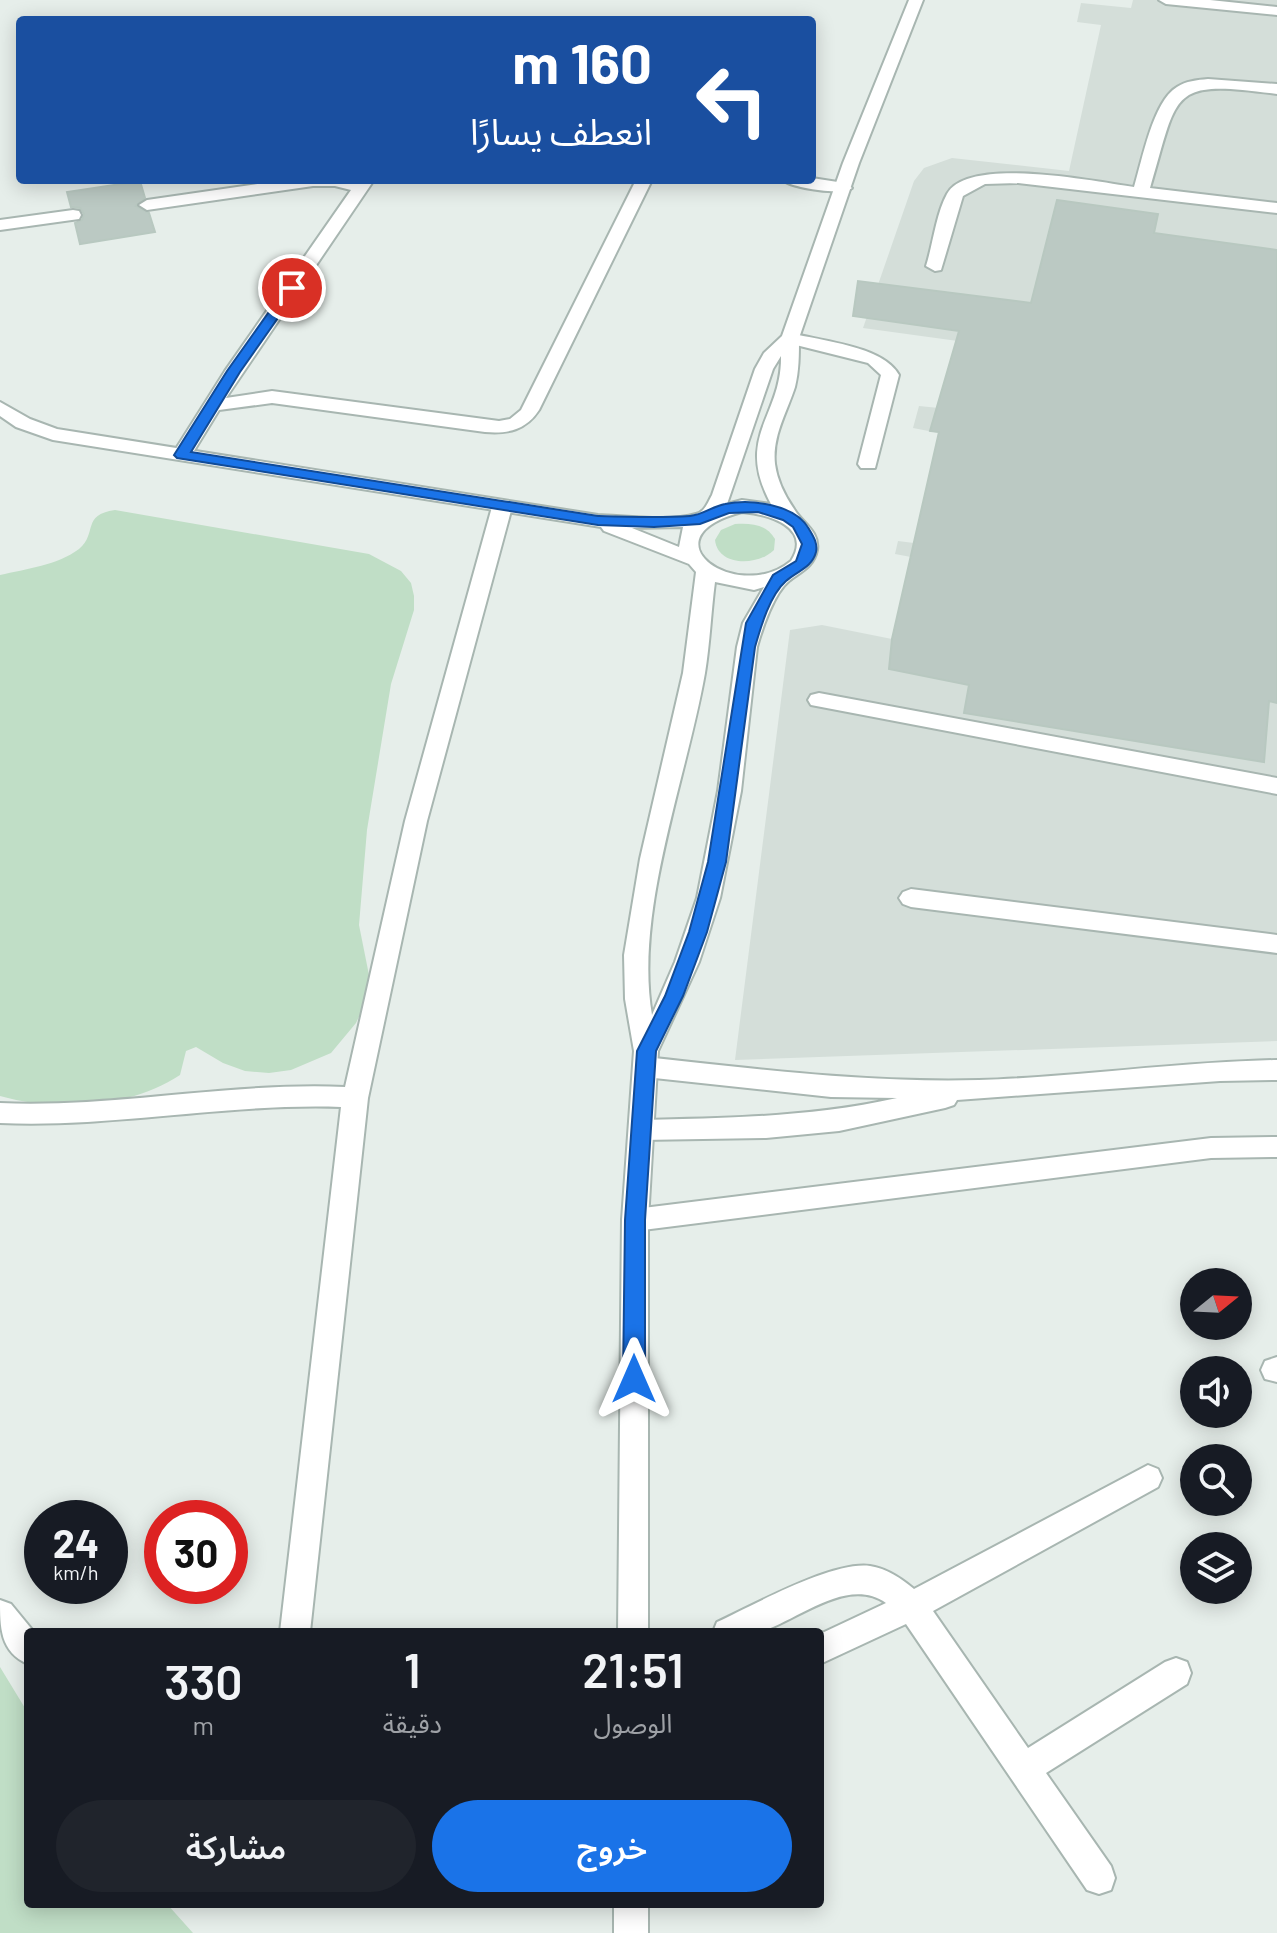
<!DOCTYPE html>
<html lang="ar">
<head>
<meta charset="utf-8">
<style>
  body { margin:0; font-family:Barlow,"Noto Sans Arabic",sans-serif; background:#20242c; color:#f1f3f6; direction:rtl; height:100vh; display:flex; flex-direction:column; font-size:30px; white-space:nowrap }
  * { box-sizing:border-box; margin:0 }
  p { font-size:26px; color:#9ea1a6 }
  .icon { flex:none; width:44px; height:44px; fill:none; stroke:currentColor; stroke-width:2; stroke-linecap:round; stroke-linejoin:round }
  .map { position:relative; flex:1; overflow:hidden; direction:ltr }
  .details { position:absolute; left:24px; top:1628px; width:800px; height:280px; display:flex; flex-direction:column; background:#171b24; border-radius:8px; box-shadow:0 4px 20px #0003; direction:rtl }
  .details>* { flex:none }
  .top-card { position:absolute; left:16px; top:16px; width:800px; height:168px; border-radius:8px; box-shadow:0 4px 20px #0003; direction:rtl; background:#1a4fa0; color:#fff; overflow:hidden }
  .needle { width:52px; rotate:72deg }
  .tools { position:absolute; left:1180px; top:1268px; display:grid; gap:16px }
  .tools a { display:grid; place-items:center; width:72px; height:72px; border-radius:50%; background:#171b24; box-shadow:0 4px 20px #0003; font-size:40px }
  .speed { position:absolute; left:24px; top:1500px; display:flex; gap:16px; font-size:40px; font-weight:700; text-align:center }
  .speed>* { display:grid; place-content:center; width:104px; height:104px; border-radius:50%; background:#171b24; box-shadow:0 4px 20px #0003; line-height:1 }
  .speed small { font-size:20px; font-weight:400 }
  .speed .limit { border:12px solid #d22; background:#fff; color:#111 }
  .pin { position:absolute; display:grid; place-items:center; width:68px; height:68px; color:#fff; margin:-34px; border:4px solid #fff; border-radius:50%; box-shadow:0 2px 8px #0007 }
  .me { position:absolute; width:88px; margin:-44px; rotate:0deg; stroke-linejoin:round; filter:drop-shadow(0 0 6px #0008) }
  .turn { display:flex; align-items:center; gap:28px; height:168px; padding:0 32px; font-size:36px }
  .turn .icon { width:104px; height:104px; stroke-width:2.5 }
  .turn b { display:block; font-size:56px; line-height:68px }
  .eta { display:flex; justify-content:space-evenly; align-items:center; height:136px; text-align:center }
  .eta b { font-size:48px; font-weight:600; line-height:56px }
  .primary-button { display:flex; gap:16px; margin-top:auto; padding:16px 32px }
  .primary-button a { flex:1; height:92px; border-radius:48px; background:#1a73e8; color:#fff; font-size:32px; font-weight:600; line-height:92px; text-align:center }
  .primary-button a+a { background:#20242c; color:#f1f3f6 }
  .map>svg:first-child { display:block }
  .built { fill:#d4ded9 }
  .green { fill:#c0dec6 }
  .building { fill:#bbc9c3; stroke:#b8c8c0; stroke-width:2 }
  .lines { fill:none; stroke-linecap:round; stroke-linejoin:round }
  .lane-casing { stroke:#a8b6b1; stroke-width:4 }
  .street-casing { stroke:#a8b6b1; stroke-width:4 }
  .lane { fill:#fff; fill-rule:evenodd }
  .street { fill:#fff; fill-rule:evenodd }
  .route { fill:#1a73e8; stroke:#114b97; stroke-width:2 }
</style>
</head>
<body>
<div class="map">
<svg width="1277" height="1933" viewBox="0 0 1277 1933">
  <rect width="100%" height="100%" fill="#e6eeea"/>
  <polygon class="built" points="1133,0 1277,0 1277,1041 735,1060 790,630 822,625 892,639 911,557 895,554 898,541 914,543 939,433 913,428 919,406 949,409 965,342 863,328 914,181 924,168 952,158 1069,171 1101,25 1077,22 1081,3 1131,8"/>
  <g class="green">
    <path d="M115,510L369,554L401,571L411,583L414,596V610L391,684L367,830L359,925L370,980L366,1002L356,1023L331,1053L291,1070L269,1073L245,1071L223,1063L196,1047L186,1051L180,1075C130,1108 57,1112 0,1096V575C26,569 58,565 79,549C98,533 81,515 115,510Z"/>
    <path d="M735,524C751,523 766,524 775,539L774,550C758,566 718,567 715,540L721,530Z"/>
    <polygon points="0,1667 28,1713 28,1904 167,1904 193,1933 0,1933"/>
  </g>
  <g class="building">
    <polygon points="140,181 145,198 136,206 149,213 155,232 80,244 75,223 82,220 84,214 80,208 71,207 67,192"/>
    <polygon points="1057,200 1158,214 1154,233 1277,250 1277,703 1269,701 1264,762 964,713 969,685 889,669 892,639 939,432 930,431 959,331 853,316 858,281 1031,303"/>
  </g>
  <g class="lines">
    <g class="lane-casing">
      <g id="lane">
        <polygon points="1159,0 1210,0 1277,7 1277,15 1166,4"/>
        <path d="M1208,79L1277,84V94C1168,79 1179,91 1150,188L1277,203V213L1018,183L985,184L963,196L941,270L935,271L926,266C933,244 936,214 947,194C968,155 1097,182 1134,187C1142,161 1153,101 1177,87C1186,81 1197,80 1208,79Z"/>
        <path d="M812,178L844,183L852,188C843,196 792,188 783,180Z"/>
        <path d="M286,180H374L226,398L272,391L499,421L510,419L521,410L636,180H652L539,410C526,430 508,434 485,432L272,403L219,410L189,459H175L172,455L225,371L351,190L335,186H313L147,210L139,205L147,200Z"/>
        <polygon points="73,210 79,211 81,215 79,219 0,230 0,220"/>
        <path d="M790,333C822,341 883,346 899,375L875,468H861L858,464L881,375L868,363L784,342L781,338Z"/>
        <path d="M502,501L512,507L427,821L368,1098L310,1632H280L341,1107C227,1103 114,1128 0,1123V1103C115,1108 229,1082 345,1087L405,821L492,507Z"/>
        <polygon points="819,693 1277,778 1277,794 811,705 808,700 811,695"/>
        <polygon points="911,889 1277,935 1277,953 911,907 903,904 899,898 903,892"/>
        <path d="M645,1057C756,1069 867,1083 979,1080C1079,1077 1177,1062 1277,1060V1080L1220,1081L957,1100L954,1105L945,1108L839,1131L766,1138L642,1140L633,1137L629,1130L633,1123L642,1120C729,1118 812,1117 897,1098L831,1097L645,1077L636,1074L633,1067L636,1060Z"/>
        <polygon points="1277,1137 1277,1157 1211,1158 635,1231 626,1228 622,1220 626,1212 635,1209 1211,1138"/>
        <polygon points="1277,1357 1277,1382 1265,1379 1261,1370 1265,1361"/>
        <path d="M1148,1465L1158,1469L1162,1478L1158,1487L933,1611L1028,1748L1165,1662L1176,1658L1187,1662L1191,1673L1187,1684L1046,1773L1111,1866L1115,1878L1111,1890L1099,1894L1087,1890L906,1624L820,1664V1634L886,1603C848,1576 799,1619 763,1631C749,1636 728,1632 713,1632L717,1622C754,1605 832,1561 870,1566C886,1568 902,1579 914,1589Z"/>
        <path d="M0,1600L11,1604L34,1632H28V1664C0,1652 0,1627 0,1600Z"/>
      </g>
    </g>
    <g class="street-casing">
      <g id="street">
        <path d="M909,0H923L859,163L799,338C799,355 799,371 795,387C787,412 772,436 775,464C777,480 785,496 794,509C802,523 820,531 817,550C814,567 800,572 789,581C774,593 762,629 757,647L741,791L720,898L699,962L658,1051L648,1220V1632H618L622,1220L634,1051L625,999L624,955L640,859L683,673L696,572L689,564L604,531L601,527L53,440L16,427L0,416V402L30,419L57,429L598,515C626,516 670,522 696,514C705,512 708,502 712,495L755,369L764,353L782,336L843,163ZM781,356C782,417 734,436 771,504L742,500L727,504L773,369ZM742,512C768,514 813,527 791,561C738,605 642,538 742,512ZM683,527L679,547L632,528ZM715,582L754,590L764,587L743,623L737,647L718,791L697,898L675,962L652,1015C634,911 687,777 705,673C710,643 711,612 715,582Z"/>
        <rect x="614" y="1904" width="34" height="29"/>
      </g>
    </g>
    <use href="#lane" class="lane"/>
    <use href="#street" class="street"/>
  </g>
  <path class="route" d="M292,284L299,288L240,372L191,452L598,516C629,517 659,518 690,516C703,515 713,506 725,504C751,499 795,504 809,529C813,536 818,543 816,552C812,568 797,571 786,581C770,595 761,626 755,647L726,862L707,932L683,996L656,1051L645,1220V1379L642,1385L634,1388L626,1385L623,1379L625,1220L637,1051L665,996L689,932L708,862L746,623L773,575L796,561L802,544L793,527L783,520L758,512L729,513L700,524L654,527L598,525L177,458L174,455L227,371L288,285Z"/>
</svg>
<div class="tools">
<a><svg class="needle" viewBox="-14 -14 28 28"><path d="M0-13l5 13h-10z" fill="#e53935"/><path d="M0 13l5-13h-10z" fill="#9ea1a6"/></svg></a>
<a><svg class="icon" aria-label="sound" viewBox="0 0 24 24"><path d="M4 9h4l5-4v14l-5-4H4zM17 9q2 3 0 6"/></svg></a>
<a><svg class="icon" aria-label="search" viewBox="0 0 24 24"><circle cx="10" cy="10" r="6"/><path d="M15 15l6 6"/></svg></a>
<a><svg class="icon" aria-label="layers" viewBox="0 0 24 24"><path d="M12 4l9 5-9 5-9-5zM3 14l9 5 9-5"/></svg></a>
</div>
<div class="speed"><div>24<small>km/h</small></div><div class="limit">30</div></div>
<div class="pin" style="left:292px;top:288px;background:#d93025"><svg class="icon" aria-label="arrive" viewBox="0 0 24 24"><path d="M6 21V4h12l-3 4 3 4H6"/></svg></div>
<svg class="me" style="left:634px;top:1379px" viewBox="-20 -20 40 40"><path d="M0-17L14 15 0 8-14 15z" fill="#1a73e8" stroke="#fff" stroke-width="4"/></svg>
<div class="top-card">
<div class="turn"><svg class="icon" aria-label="left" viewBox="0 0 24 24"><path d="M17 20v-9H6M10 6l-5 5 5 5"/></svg><div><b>160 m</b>انعطف يسارًا</div></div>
</div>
<section class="details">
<div class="eta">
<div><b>21:51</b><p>الوصول</p></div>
<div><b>1</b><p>دقيقة</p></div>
<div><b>330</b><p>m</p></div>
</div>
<div class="primary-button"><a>خروج</a><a>مشاركة</a></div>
</section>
</div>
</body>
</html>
